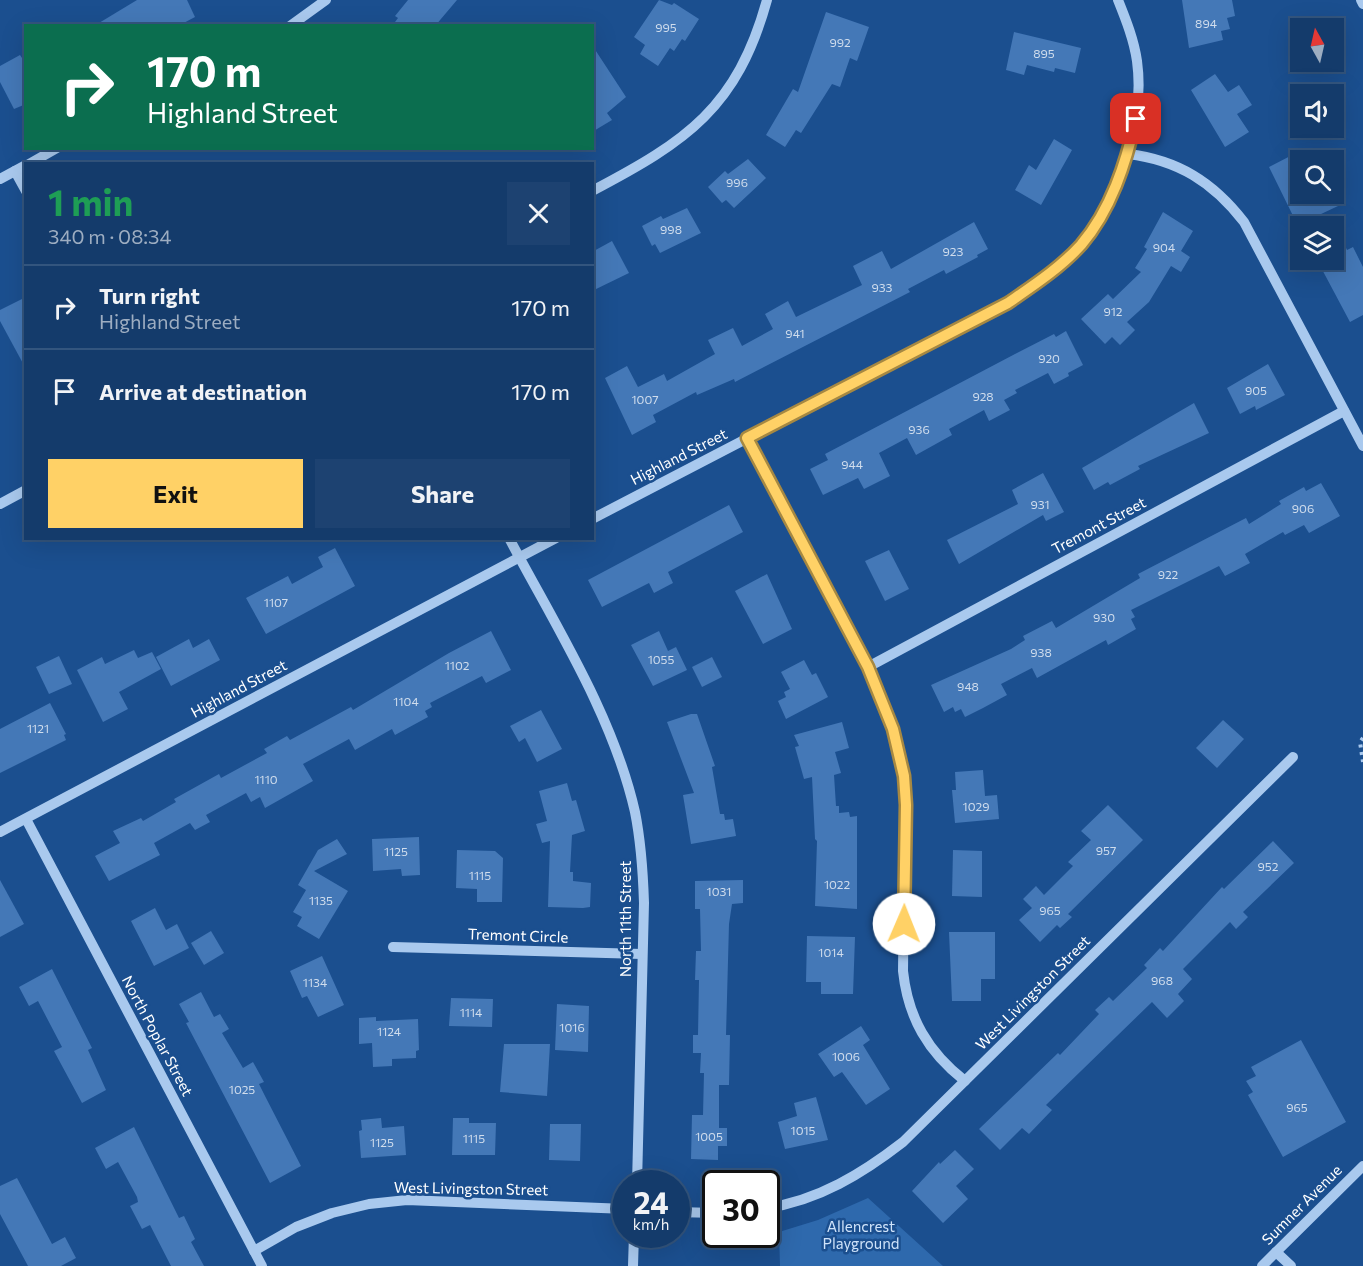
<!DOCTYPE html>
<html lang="en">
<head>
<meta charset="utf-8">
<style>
  body { margin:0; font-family:Commissioner,sans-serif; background:#1d4271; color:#f1f3f6; height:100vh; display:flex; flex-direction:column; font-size:22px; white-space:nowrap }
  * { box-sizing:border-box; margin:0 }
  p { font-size:20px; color:#9dadc1 }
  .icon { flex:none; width:33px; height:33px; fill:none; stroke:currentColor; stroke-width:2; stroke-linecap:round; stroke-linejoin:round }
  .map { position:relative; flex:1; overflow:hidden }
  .panel { position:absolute; left:24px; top:162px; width:570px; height:378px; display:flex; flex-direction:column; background:#143b6b; border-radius:0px; box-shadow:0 6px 24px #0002,0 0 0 2px #33557e }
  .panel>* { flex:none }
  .banner { position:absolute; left:24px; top:24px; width:570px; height:126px; border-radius:0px; box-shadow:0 6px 24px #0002,0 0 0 2px #33557e; background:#0b6e4f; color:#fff; overflow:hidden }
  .needle { width:39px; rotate:352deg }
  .buttons { position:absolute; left:1290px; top:18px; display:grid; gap:12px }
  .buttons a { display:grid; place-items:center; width:54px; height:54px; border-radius:0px; background:#143b6b; box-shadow:0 6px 24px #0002,0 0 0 2px #33557e; font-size:30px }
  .speed { position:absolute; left:612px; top:1170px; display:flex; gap:12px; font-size:30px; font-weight:700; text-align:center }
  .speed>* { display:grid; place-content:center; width:78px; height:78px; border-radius:50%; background:#143b6b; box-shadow:0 6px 24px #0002,0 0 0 2px #33557e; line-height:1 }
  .speed small { font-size:15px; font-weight:400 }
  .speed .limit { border:3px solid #111; border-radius:9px; background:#fff; color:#111 }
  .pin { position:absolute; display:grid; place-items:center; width:51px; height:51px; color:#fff; margin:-26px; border-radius:12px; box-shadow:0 3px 9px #0006 }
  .me { position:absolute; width:66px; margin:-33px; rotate:1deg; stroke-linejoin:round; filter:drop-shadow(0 0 4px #0008) }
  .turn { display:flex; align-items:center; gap:21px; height:126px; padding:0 24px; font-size:27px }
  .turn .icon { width:78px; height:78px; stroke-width:2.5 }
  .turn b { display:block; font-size:42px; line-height:51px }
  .round { display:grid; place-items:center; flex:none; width:63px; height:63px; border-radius:0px; background:#1d4271 }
  .head { display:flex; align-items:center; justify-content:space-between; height:102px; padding:0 24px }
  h1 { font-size:36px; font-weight:700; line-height:45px; color:#1e9e55 }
  .button { display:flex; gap:12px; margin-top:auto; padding:12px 24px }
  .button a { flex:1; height:69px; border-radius:0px; background:#ffd166; color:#111; font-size:24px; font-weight:700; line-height:69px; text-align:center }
  .button a+a { background:#1d4271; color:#f1f3f6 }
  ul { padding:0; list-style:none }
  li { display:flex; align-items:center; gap:18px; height:84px; padding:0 24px; border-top:2px solid #33557e }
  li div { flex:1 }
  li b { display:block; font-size:22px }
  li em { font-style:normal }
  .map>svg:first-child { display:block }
  .green { fill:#2e69ad }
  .building { fill:#4478b7 }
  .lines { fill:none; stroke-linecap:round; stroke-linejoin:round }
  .path { stroke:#a9c9ee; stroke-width:4; stroke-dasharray:3 4.5; stroke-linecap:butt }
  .minor { stroke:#a9c9ee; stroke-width:10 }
  .route-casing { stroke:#a68842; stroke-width:15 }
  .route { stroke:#ffd166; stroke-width:10 }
  .labels { text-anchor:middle; stroke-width:5; stroke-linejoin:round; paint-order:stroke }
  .number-label { font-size:12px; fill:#d0dded }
  .street-label { font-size:15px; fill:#fff; stroke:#1b4f8f }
  .park-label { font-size:15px; fill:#cfe3fa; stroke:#1b4f8f }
</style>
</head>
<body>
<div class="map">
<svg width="1363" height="1266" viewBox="0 0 1363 1266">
  <rect width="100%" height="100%" fill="#1b4f8f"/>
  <polygon class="green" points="868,1198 943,1266 780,1266 779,1232 818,1220"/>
  <g class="building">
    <polygon points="137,0 187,0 195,17 178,26 94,26"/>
    <polygon points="408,0 457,0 435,26 392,26 398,18 395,16"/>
    <polygon points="659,0 672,5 674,3 699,19 685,41 682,39 674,51 670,48 658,66 640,54 645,45 634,37"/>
    <polygon points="1182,0 1232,0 1235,16 1227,18 1230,29 1221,31 1223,40 1189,48"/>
    <polygon points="826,12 869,27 857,61 850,58 840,87 832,84 801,133 796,130 785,147 766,135 793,89 798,92"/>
    <polygon points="1014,32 1081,48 1075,73 1055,68 1054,72 1027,65 1024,75 1006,70"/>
    <polygon points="592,45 626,97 607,113 612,120 592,132"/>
    <polygon points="20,55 26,64 26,104 14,109 0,82 0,66"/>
    <polygon points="1215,74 1228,92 1239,85 1252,105 1237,114 1249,132 1225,147 1191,90"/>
    <polygon points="1054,139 1072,150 1041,205 1015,190 1029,165 1036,170"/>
    <polygon points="1300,151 1300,194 1332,194 1338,206 1300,224 1300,230 1269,167"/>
    <polygon points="748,159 766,178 734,208 726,200 722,203 708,187 725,171 728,174"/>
    <polygon points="687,208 701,233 660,253 655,244 652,246 642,226 661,216 663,219"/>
    <polygon points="1163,212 1193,231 1181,251 1190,257 1181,272 1171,266 1149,302 1127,322 1135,330 1120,345 1112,337 1105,344 1081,319 1108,294 1113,299 1141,272 1135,268 1147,249 1144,247"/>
    <polygon points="974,222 988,249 977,255 978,257 946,274 944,270 908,289 910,292 735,382 734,379 697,395 696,392 653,415 656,422 632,435 605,378 627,366 638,387 664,374 667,381 715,354 708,340 733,328 742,346 773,329 765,314 788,301 796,317 862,285 853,266 882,251 891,269"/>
    <polygon points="1334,223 1347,250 1353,247 1363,267 1363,315 1350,322 1317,260 1334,260"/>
    <polygon points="612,241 629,273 592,291 592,252"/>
    <polygon points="26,297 26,369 0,321 0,310"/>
    <polygon points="1066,331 1083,365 1068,373 1069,376 1054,384 1048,373 1015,390 1017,393 1004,400 1010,410 989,421 984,410 949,429 952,435 916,455 907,438 879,453 890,476 864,489 858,478 823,495 810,469 828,460 825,454 1015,354 1054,334 1056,337"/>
    <polygon points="1268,364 1285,395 1256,410 1255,406 1240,414 1227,388"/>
    <polygon points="1194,403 1209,433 1138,466 1140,469 1110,485 1108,482 1094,490 1082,468"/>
    <polygon points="1043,473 1064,512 1046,521 1043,515 959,564 947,540 1018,504 1012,490"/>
    <polygon points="1321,483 1340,516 1309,533 1304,525 1285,535 1283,532 1245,554 1250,563 1225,576 1219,566 1131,610 1135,617 1131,619 1136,629 1108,645 1106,640 1037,678 1032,668 1001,684 1007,695 983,708 965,717 961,709 955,712 953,707 944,712 931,685 1011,649 1025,640 1023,636 1052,621 1056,628 1140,578 1138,574 1246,518 1249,524 1281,504 1279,501 1304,487 1306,491"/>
    <polygon points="729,505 743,532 668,572 673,583 654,593 649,583 602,607 588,580"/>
    <polygon points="335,548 355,586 266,634 246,598 288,576 292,584 323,567 318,557"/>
    <polygon points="889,550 909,589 885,601 865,561"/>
    <polygon points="767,574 792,629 763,644 735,591"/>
    <polygon points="491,631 511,670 486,683 482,676 430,703 432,707 425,711 428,717 395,735 392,729 355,750 349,739 303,764 313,781 265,808 260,797 251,802 246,793 206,815 210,822 195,830 190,823 154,843 160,855 109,881 95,856 120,843 113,831 141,818 143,821 176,802 174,799 219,774 221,778 267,753 264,749 287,736 290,740 351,707 353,710 449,653"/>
    <polygon points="659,631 668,651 676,647 687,670 653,686 631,645"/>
    <polygon points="189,639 193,648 209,639 220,660 171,686 156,657"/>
    <polygon points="134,650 138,658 152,652 161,669 119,692 128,709 103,722 77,670 102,657 105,664"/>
    <polygon points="59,656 72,684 49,694 36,667"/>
    <polygon points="712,657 722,677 702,687 692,667"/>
    <polygon points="804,660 812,675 816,673 828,697 786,719 778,701 786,697 784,692 790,689 781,672"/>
    <polygon points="50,703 66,734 64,735 66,740 0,773 0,729"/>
    <polygon points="541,710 562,749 537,762 525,738 519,742 510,726"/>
    <polygon points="691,714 697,714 715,766 712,767 720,814 724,814 725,820 733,819 736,836 691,844 683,795 694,793 667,722"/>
    <polygon points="1223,720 1244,739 1217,768 1196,748"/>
    <polygon points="842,722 849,748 835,752 841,773 834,775 836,806 839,806 839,813 849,812 850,817 857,816 857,909 815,906 817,841 815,839 812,777 804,779 795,747 799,746 794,735"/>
    <polygon points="983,770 985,796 997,795 999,819 955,823 952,790 956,790 955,772"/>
    <polygon points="567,783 572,801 576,800 585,831 572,835 570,872 573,872 573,881 591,883 590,907 583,908 548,907 550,841 542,843 536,824 547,821 539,791"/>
    <polygon points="1108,805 1143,840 1068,914 1072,917 1060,928 1057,925 1040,942 1019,920 1032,908 1023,899 1036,886 1044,895 1073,866 1068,862 1091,840 1081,831"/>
    <polygon points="419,837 420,875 402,876 401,869 373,871 372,839"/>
    <polygon points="337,839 347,854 314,871 348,891 319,939 297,926 302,917 293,912 306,890 298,885 318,850"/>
    <polygon points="1273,841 1294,863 1243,912 1248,917 1236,929 1230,922 1183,969 1192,979 1178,994 1184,1001 1167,1018 1152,1002 1046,1105 1052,1110 1029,1134 1022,1128 1000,1150 979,1129 1058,1053 1060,1055 1099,1014 1095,1010 1109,997 1113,1001 1147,968 1144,965 1160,948 1163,951 1222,887 1224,889"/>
    <polygon points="457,850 495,851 503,858 502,902 477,902 477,889 456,888"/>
    <polygon points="953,850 982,851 982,897 952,896"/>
    <polygon points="0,880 24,924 0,937"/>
    <polygon points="743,880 743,903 732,904 729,924 726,1035 730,1035 729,1085 719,1085 719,1128 727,1128 727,1146 718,1146 718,1160 691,1159 692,1115 703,1115 704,1073 700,1073 701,1053 693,1053 693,1035 698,1035 699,980 695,980 696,951 701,951 700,909 695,909 695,881"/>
    <polygon points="155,908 166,930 177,924 189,948 154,966 131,921"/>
    <polygon points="211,931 224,953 204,965 191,943"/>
    <polygon points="949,932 995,932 995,979 981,979 981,1001 952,1001"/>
    <polygon points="807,936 855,937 853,994 821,994 821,982 806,982"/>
    <polygon points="322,956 344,1005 318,1017 307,996 302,998 290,971"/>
    <polygon points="52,969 92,1048 88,1050 106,1090 82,1103 54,1051 62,1047 38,1001 29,1006 19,987"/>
    <polygon points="201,992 214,1017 220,1014 229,1029 222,1033 243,1068 253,1062 264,1082 259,1084 265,1096 301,1166 270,1183 186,1023 189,1022 179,1004"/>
    <polygon points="451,998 493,999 492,1027 449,1026"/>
    <polygon points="557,1004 589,1006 588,1052 555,1050"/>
    <polygon points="376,1017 376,1021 418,1019 419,1050 416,1051 416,1058 392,1059 392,1066 373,1067 372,1043 359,1044 359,1018"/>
    <polygon points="861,1026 870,1040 863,1045 890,1089 866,1105 842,1072 834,1077 818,1054"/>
    <polygon points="1301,1040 1346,1122 1283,1157 1248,1095 1253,1092 1246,1081 1256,1076 1251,1067"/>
    <polygon points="504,1044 550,1044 547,1096 500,1092"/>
    <polygon points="816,1097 828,1140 785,1149 778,1122 797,1116 794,1103"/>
    <polygon points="381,1118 382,1128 404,1126 406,1155 361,1158 359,1131 362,1130 361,1120"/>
    <polygon points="453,1118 469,1118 469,1123 496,1123 495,1155 452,1155"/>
    <polygon points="550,1124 581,1124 580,1161 549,1160"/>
    <polygon points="134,1127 179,1218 184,1216 195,1239 191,1242 204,1266 171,1266 150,1225 142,1229 130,1206 138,1202 137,1197 118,1162 106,1169 95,1148"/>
    <polygon points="955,1150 974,1169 956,1186 968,1199 943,1223 912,1191 939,1162 940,1164"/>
    <polygon points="17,1178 52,1244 65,1237 76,1258 61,1266 28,1266 0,1214 0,1186"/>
  </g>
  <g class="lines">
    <polyline class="path" points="1363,738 1360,742 1363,762"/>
    <g class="minor">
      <polyline points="1361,0 1363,4"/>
      <polyline points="290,26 326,0"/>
      <path d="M1128,154C1178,160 1213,182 1244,222L1363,446"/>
      <polyline points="29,164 57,148"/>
      <polyline points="15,171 26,191"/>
      <polyline points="0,179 26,165"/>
      <path d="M592,191C687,141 737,108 767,0"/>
      <path d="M747,438L868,667L893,729L904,776L905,805L903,971C908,1018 928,1052 965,1081"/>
      <polyline points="0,504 26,490"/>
      <path d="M592,519L1008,303C1033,286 1059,268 1080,246C1120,202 1145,120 1137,61C1134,40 1126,20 1118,0"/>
      <path d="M509,538C555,625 613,715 635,812C641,842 643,872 644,903L637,1184"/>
      <polyline points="868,667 1344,411"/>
      <polyline points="26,819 262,1266"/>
      <polyline points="0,832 556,538"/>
      <polyline points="393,947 642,954"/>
      <path d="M766,1208C818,1201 863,1173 903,1142L1293,757"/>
      <polyline points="676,1212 716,1213"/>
      <polyline points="254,1251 296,1227 332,1213 369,1204 407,1200 626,1209"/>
      <polyline points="1276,1252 1291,1266"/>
      <polyline points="633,1266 634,1234"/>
      <polyline points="1262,1266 1363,1166"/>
    </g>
  </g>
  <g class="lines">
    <g class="route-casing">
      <path id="route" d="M904,924L906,805L904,776L893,729L868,667L747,438L1008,303C1034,285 1060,268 1081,245C1111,210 1126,163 1136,119"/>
    </g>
    <use href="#route" class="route"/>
  </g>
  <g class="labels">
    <g class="number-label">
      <text x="1206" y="28">894</text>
      <text x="666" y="32">995</text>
      <text x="840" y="47">992</text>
      <text x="1044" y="58">895</text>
      <text x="737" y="187">996</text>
      <text x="671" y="234">998</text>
      <text x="1164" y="252">904</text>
      <text x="953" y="256">923</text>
      <text x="882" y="292">933</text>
      <text x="1113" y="316">912</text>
      <text x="795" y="338">941</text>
      <text x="1049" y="363">920</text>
      <text x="1256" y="395">905</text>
      <text x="983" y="401">928</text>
      <text x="645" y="404">1007</text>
      <text x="919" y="434">936</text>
      <text x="852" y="469">944</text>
      <text x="1040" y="509">931</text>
      <text x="1303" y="513">906</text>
      <text x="1168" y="579">922</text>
      <text x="276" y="607">1107</text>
      <text x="1104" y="622">930</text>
      <text x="1041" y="657">938</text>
      <text x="661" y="664">1055</text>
      <text x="457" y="670">1102</text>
      <text x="968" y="691">948</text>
      <text x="406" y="706">1104</text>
      <text x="38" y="733">1121</text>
      <text x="266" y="784">1110</text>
      <text x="976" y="811">1029</text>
      <text x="1106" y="855">957</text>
      <text x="396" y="856">1125</text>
      <text x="1268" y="871">952</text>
      <text x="480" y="880">1115</text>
      <text x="837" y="889">1022</text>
      <text x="719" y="896">1031</text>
      <text x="321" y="905">1135</text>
      <text x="1050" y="915">965</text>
      <text x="831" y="957">1014</text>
      <text x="1162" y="985">968</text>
      <text x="315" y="987">1134</text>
      <text x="471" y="1017">1114</text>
      <text x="572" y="1032">1016</text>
      <text x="389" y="1036">1124</text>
      <text x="846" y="1061">1006</text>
      <text x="242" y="1094">1025</text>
      <text x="1297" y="1112">965</text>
      <text x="803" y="1135">1015</text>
      <text x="709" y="1141">1005</text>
      <text x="474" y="1143">1115</text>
      <text x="382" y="1147">1125</text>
    </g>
    <g class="street-label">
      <text transform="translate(679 457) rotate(-27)" y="5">Highland Street</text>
      <text transform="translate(1099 526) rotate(-28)" y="5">Tremont Street</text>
      <text transform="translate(239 689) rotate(-28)" y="5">Highland Street</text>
      <text transform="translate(626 919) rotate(-90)" y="5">North 11th Street</text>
      <text transform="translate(518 936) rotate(2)" y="5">Tremont Circle</text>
      <text transform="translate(1033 993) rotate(-45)" y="5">West Livingston Street</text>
      <text transform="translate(157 1036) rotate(62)" y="5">North Poplar Street</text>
      <text transform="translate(471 1189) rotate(1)" y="5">West Livingston Street</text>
      <text transform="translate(1302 1205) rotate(-45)" y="5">Sumner Avenue</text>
    </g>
    <g class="park-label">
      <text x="861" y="1232">Allencrest<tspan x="861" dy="17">Playground</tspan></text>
    </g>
  </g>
</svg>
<div class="buttons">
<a><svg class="needle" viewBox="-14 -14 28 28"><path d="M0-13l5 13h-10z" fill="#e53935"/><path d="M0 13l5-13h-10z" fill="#9dadc1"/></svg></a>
<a><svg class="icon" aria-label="sound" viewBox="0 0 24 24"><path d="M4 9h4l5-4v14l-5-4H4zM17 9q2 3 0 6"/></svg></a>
<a><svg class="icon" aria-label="search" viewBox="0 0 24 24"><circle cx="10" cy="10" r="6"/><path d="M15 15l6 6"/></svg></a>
<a><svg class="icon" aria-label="layers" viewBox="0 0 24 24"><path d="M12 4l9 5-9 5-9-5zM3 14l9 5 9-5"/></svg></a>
</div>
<div class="speed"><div>24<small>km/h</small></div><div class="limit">30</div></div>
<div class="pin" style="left:1136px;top:119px;background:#d93025"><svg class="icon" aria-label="arrive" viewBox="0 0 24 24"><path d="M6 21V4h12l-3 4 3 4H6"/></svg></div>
<svg class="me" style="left:904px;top:924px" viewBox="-20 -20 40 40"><circle r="19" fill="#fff"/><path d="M0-13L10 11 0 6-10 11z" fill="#ffd166"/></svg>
<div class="banner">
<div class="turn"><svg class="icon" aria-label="right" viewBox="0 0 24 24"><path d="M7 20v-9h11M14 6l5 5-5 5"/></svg><div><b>170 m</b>Highland Street</div></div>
</div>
<section class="panel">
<div class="head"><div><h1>1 min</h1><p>340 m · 08:34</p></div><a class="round"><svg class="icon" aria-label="close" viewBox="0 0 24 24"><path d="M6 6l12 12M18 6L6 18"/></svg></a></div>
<ul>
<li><svg class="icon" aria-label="right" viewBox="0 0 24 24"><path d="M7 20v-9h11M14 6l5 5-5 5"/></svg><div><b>Turn right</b><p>Highland Street</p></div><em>170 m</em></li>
<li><svg class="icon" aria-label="arrive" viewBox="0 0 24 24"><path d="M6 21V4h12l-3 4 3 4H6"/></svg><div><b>Arrive at destination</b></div><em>170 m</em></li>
</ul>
<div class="button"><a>Exit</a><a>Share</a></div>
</section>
</div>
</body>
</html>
